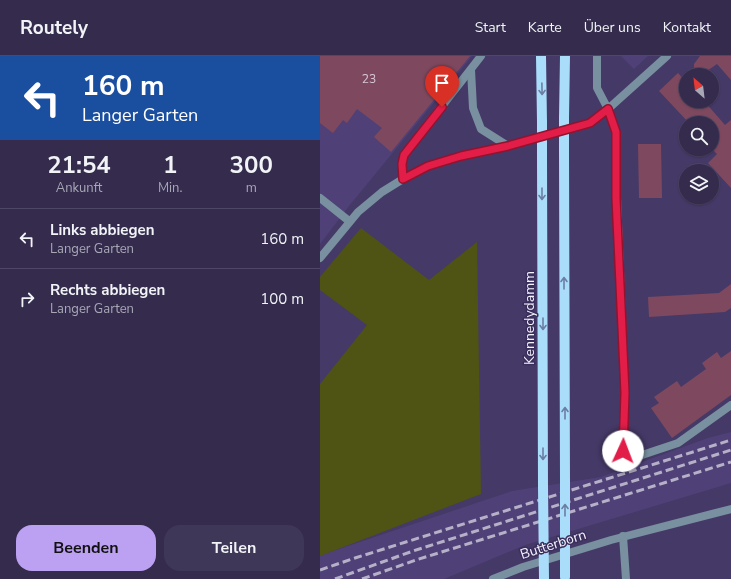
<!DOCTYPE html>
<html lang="de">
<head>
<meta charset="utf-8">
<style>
  body { margin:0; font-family:"Nunito Sans",sans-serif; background:#3f3757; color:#f1f3f6; height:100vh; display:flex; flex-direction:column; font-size:15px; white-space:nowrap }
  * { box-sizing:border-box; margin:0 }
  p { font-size:13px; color:#a9a7b6 }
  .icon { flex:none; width:22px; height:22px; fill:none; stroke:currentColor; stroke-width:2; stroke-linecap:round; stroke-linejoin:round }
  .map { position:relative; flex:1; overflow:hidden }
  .drawer { display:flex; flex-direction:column; background:#342b4d; width:320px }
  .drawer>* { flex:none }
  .top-card { background:#1a4fa0; color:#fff; overflow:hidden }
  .needle { width:26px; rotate:332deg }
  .buttons { position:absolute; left:359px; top:12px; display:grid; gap:8px }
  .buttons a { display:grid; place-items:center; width:40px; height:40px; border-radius:50%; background:#342b4d; box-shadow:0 1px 3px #0004,0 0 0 1px #4e4765; font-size:20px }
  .pin { position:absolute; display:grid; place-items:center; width:34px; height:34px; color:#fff; margin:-41px -17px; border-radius:50% 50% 50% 0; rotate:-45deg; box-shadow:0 0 4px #0007 }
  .pin .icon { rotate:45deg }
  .me { position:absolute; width:44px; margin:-22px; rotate:2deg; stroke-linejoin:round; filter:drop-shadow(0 0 3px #0008) }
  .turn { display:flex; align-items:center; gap:14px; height:84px; padding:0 16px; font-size:18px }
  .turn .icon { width:52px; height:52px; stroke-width:2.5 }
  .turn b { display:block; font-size:28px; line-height:34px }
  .eta { display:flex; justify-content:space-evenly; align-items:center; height:68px; text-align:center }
  .eta b { font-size:24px; font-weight:700; line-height:28px }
  .button { display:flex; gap:8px; margin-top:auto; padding:8px 16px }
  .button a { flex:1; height:46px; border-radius:16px; background:#bca0f2; color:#111; font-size:16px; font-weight:700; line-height:46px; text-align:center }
  .button a+a { background:#3f3757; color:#f1f3f6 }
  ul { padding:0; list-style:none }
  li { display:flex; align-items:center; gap:12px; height:60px; padding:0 16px; border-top:1px solid #4e4765 }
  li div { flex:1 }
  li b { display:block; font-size:15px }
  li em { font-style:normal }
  header { display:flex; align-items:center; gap:24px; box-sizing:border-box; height:56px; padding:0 20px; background:#342b4d; border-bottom:1px solid #4e4765 }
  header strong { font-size:19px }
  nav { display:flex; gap:22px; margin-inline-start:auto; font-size:14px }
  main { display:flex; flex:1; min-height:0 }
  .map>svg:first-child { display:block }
  .built { fill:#4f4177 }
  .green { fill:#4f5414 }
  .building { fill:#7e495f }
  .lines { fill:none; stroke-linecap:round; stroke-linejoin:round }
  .minor { stroke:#78909f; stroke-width:8 }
  .tertiary { stroke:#78909f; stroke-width:8 }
  .primary { stroke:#aaddfa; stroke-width:10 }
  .rail { stroke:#b6b1c9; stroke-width:3; stroke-dasharray:8 4; stroke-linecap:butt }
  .primary-bridge { stroke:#aaddfa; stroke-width:10 }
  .oneway { stroke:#6c7da3 }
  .route-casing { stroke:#92132f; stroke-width:10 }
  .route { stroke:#e11d48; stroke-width:7 }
  .labels { text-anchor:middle; stroke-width:3; stroke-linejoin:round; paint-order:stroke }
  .number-label { font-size:12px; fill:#d7c8d7 }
  .street-label { font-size:14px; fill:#f5f3ff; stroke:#3a2e5c }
</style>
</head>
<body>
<header>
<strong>Routely</strong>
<nav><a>Start</a><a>Karte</a><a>Über uns</a><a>Kontakt</a></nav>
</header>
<main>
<section class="drawer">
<div class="top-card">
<div class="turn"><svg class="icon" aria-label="left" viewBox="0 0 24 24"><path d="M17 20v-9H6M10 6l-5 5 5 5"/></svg><div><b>160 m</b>Langer Garten</div></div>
</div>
<div class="eta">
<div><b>21:54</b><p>Ankunft</p></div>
<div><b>1</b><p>Min.</p></div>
<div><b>300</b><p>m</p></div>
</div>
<ul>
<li><svg class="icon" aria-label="left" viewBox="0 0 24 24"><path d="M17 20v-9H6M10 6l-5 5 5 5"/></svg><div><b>Links abbiegen</b><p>Langer Garten</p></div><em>160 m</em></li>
<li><svg class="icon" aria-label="right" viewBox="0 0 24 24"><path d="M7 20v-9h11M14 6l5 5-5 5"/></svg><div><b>Rechts abbiegen</b><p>Langer Garten</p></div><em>100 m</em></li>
</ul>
<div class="button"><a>Beenden</a><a>Teilen</a></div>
</section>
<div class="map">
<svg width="411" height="523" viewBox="0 0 411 523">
  <rect width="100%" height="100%" fill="#453967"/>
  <g class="built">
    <polygon points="0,0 152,0 29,150 0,188"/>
    <polygon points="301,0 328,0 314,13"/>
    <polygon points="411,376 411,427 205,489 124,523 0,523 0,500 7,497 192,435 281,421 388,382"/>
  </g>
  <polygon class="green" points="41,172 109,224 157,186 161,438 0,500 0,328 47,269 0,234 0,221"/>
  <g class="building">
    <polygon points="0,0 150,0 71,96 54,81 62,72 37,53 27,67 23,64 13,77 0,67"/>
    <polygon points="380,0 411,0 411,24 397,8 384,17 381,18 374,16 374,8"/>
    <polygon points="358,17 366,26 366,45 384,45 405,69 411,64 411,132 388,107 397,98 392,93 392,67 369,67 339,35"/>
    <polygon points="318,88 341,88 342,142 319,142"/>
    <polygon points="411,228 411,252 405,256 329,261 328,241 399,237"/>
    <polygon points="411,295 411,339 352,382 331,352 339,347 334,341 357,325 361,331 386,313 382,307 397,296 401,302"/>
  </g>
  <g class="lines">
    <g class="minor">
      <polyline points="277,0 277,32 288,53 296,76 297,142 305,337 303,395 307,404 358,387 411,349"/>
      <polyline points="151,14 153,52 161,73 188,90"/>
      <polyline points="83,123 82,108 84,99 161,0"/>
      <polyline points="0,142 29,165"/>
      <polyline points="0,202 38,156 62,136 83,123 108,110 141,100 188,90 270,67 288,53 347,0"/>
      <polyline points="303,480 306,523"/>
    </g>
    <polyline class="tertiary" points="173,523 203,511 291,484 411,453"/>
    <g class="primary">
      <polyline points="221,0 222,66"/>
      <polyline points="244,62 245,0"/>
      <polyline points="244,94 245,424"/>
      <polyline points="222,99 223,431"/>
    </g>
    <g class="rail">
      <polyline points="0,514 35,502 411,384"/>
      <polyline points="15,523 93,495 411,394"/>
      <polyline points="42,523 96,504 411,406"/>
    </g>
    <g class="primary-bridge">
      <polyline points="244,62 244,94"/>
      <polyline points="222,99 222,66"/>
      <polyline points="245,424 245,521"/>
      <polyline points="223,431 224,523"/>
    </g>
  </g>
  <defs><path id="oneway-shaft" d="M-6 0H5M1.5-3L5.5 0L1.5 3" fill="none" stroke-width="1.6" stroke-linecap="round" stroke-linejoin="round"/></defs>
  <g class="oneway">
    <use href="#oneway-shaft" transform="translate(222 33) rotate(89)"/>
    <use href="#oneway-shaft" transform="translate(222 138) rotate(90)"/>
    <use href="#oneway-shaft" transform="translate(244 227) rotate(-90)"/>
    <use href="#oneway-shaft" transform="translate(223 268) rotate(90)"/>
    <use href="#oneway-shaft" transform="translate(245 357) rotate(-90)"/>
    <use href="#oneway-shaft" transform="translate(223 398) rotate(90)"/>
    <use href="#oneway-shaft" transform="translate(245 454) rotate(-90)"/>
  </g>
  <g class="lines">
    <g class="route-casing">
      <polyline id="route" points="122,51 84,99 82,108 83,123 108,110 141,100 188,90 270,67 288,53 296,76 296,142 305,337 303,395"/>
    </g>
    <use href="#route" class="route"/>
  </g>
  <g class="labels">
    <g class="number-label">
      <text x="49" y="27">23</text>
    </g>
    <g class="street-label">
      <text transform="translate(209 262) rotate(-90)" y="5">Kennedydamm</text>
      <text transform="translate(233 488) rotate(-18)" y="5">Butterborn</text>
    </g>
  </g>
</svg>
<div class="buttons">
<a><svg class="needle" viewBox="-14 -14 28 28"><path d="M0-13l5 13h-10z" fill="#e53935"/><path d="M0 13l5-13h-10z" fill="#a9a7b6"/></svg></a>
<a><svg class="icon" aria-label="search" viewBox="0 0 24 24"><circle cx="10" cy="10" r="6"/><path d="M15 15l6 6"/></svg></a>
<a><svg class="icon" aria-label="layers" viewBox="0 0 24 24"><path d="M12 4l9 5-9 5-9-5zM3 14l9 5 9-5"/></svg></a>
</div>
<div class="pin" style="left:122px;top:51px;background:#d93025"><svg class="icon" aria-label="arrive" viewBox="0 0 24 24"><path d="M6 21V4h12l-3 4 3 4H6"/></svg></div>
<svg class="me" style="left:303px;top:395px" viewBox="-20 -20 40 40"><circle r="19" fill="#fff"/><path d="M0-13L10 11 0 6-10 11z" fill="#e11d48"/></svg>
</div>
</main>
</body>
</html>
